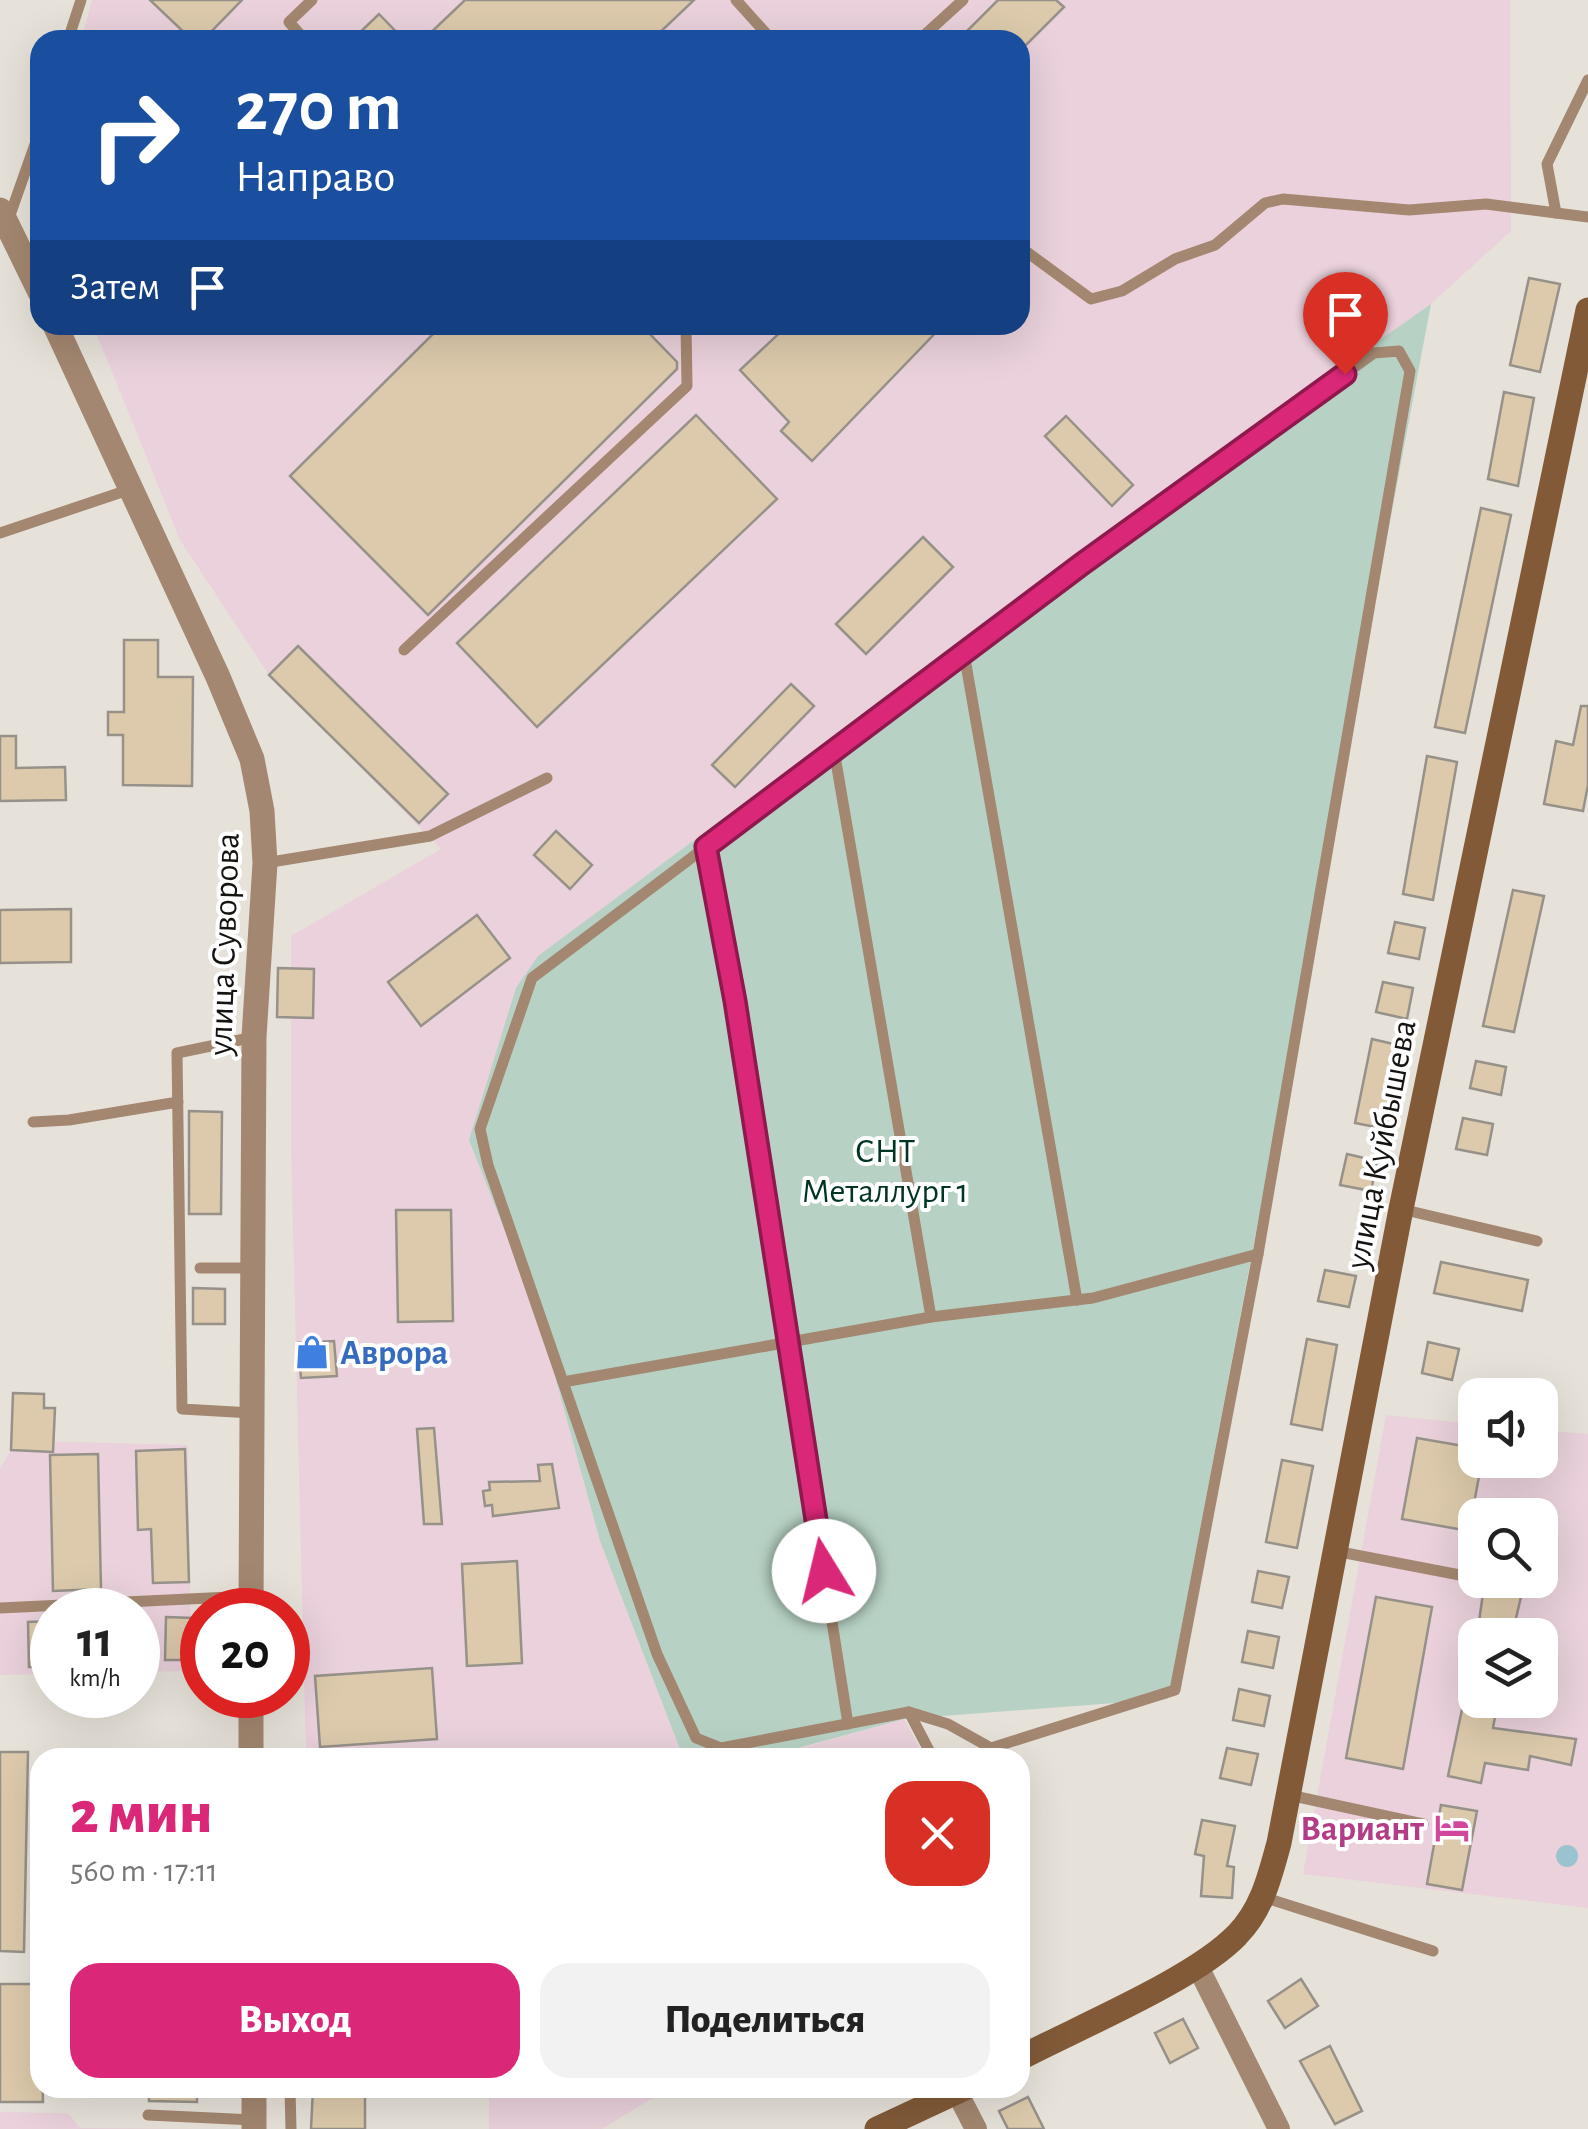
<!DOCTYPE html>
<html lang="ru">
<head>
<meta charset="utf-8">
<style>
  body { margin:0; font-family:"Alegreya Sans",sans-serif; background:#f2f2f2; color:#222; height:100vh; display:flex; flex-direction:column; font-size:38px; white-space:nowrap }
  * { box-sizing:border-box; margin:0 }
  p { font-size:32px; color:#767676 }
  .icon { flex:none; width:55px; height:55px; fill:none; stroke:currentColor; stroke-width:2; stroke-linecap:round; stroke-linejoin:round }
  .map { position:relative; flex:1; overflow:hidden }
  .drawer { position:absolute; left:30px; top:1748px; width:1000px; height:350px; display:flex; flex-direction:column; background:#fff; border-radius:30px; box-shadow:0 10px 40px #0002 }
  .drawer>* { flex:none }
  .banner { position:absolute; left:30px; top:30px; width:1000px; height:305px; border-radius:30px; box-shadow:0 10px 40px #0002; background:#1a4fa0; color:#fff; overflow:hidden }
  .fabs { position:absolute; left:1458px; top:1378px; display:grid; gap:20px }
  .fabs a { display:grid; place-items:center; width:100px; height:100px; border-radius:20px; background:#fff; box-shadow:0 10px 40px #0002; font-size:50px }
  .speed { position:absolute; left:30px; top:1588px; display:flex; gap:20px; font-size:50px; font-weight:700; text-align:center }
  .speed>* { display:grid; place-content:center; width:130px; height:130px; border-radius:50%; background:#fff; box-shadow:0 10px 40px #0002; line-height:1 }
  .speed small { font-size:25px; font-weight:400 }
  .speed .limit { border:15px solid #d22; background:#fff; color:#111 }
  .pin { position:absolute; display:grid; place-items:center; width:85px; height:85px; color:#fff; margin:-102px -42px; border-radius:50% 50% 50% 0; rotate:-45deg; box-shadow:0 0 10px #0007 }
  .pin .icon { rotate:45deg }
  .me { position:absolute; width:110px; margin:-55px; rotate:351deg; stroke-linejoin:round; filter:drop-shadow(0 0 8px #0008) }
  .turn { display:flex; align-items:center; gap:35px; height:210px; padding:0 40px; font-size:45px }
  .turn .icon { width:130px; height:130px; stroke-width:2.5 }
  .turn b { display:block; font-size:70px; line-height:85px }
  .then { display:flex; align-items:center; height:95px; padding:0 40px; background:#0003; gap:20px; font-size:38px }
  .round { display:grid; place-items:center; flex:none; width:105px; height:105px; border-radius:30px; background:#f2f2f2 }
  .summary { display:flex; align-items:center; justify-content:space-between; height:170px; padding:0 40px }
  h1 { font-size:60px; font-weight:800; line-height:75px; color:#db2777 }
  .action { display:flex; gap:20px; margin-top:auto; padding:20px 40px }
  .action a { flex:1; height:115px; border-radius:30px; background:#db2777; color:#fff; font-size:40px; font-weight:800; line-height:115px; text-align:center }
  .action a+a { background:#f2f2f2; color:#222 }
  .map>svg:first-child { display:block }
  .industrial { fill:#ead1db; fill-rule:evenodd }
  .green { fill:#b7d2c4 }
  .water { fill:#9bc3cf }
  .building { fill:#ddcaac; stroke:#969189; stroke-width:2.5 }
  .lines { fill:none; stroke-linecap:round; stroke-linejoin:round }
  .service { stroke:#a38770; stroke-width:11 }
  .minor { stroke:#a38770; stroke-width:22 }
  .tertiary { stroke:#a38770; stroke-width:25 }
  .secondary { stroke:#825a38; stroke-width:25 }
  .route-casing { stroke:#8e194d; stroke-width:25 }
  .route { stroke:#db2777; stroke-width:18 }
  .labels { text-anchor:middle; stroke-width:8; stroke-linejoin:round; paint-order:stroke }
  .street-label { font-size:35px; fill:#141310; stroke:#fff }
  .park-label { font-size:35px; fill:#013422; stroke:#fff }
  .shop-label { font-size:35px; font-weight:bold; fill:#366cbe; stroke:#fff; text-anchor:start }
  .hotel-label { font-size:35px; font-weight:bold; fill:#b23c85; stroke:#fff; text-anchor:end }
</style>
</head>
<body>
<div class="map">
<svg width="1588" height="2129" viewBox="0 0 1588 2129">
  <rect width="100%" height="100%" fill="#e7e2d9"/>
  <g class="industrial">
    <polygon points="92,0 1510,0 1511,231 1431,304 1159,495 671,857 538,1314 600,1541 683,1757 306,1757 291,1147 291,936 441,849 269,675 180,540 93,325 1020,325 1020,40 81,40"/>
    <path d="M1386,1415L1475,1424V1460H1540V1430L1588,1434V1908L1303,1874ZM1475,1515H1540V1580H1475ZM1475,1635H1540V1700H1475Z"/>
    <polygon points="34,1441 188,1445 191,1671 138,1672 138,1610 52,1610 52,1674 0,1675 0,1469 11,1450"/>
    <polygon points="904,1719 924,1757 765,1758"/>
    <polygon points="489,2088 669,2088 602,2129 489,2129"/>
    <polygon points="0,2112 68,2113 80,2128 201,2129 0,2129"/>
  </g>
  <polygon class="green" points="1431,304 1168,1699 904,1719 765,1757 683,1757 600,1541 538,1314 469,1140 516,988 538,956 1159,495"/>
  <circle class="water" cx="1567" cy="1856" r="11"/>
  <g class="building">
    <polygon points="150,0 242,0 203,40 192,40"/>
    <polygon points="465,0 694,0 652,40 423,40"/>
    <polygon points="998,0 1056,0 1064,7 1020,51 1020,40 958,40"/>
    <polygon points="379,14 404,40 352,40"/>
    <polygon points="1529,278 1560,284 1540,372 1510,365"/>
    <polygon points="442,325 641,325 677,362 677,369 428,615 290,476"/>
    <polygon points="788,325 943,325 812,461 781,431 789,422 740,370"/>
    <polygon points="1504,392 1534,398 1518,486 1488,479"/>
    <polygon points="696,415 777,499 537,727 457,643"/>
    <polygon points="1066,416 1133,485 1112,506 1045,436"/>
    <polygon points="1481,508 1511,515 1465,733 1435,727"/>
    <polygon points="923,537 953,567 866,654 836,624"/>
    <polygon points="124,640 158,640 158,677 193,677 192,786 123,785 123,735 108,735 108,712 124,712"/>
    <polygon points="298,646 448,794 419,823 269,675"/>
    <polygon points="791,684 814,706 735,787 712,765"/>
    <polygon points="1581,706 1588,706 1588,785 1583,811 1544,804 1556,741 1573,745"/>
    <polygon points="0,736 16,736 16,768 65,767 66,800 0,801"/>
    <polygon points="1427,756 1457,762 1433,900 1403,894"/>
    <polygon points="556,831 592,865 570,889 534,855"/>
    <polygon points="1513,890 1544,896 1514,1032 1483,1026"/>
    <polygon points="71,909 71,962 0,963 0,910"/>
    <polygon points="477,915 510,958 421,1026 388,982"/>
    <polygon points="1395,922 1425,928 1419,959 1388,953"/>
    <polygon points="278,968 314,969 313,1018 277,1017"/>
    <polygon points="1383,982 1413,988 1407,1019 1376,1012"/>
    <polygon points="1372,1039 1402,1046 1386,1129 1355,1123"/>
    <polygon points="1476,1061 1506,1067 1501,1095 1470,1088"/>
    <polygon points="189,1111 222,1112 221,1214 189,1214"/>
    <polygon points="1463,1118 1493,1124 1487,1155 1456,1149"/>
    <polygon points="1347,1154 1377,1161 1371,1191 1340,1185"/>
    <polygon points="396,1210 451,1210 453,1321 398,1322"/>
    <polygon points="1441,1262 1528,1280 1522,1311 1434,1293"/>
    <polygon points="1325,1270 1356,1276 1349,1307 1318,1301"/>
    <polygon points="193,1288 225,1289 225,1324 193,1324"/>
    <polygon points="1307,1339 1337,1345 1322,1430 1291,1424"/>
    <polygon points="334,1341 337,1376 301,1378 298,1343"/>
    <polygon points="1428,1342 1459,1349 1452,1380 1422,1373"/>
    <polygon points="13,1393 44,1394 44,1408 55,1408 53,1452 11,1450"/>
    <polygon points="434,1428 442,1524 424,1524 417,1429"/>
    <polygon points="1417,1438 1475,1448 1475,1460 1482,1460 1469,1531 1402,1519"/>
    <polygon points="185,1449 189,1582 153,1583 151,1529 138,1530 136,1451"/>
    <polygon points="98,1454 101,1589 53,1591 50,1455"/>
    <polygon points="1282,1460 1313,1466 1297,1548 1266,1542"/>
    <polygon points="552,1464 559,1508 493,1516 492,1505 485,1506 483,1491 490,1490 489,1482 540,1481 538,1465"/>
    <polygon points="517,1561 522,1663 467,1666 462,1564"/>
    <polygon points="1258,1571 1289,1577 1282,1608 1252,1602"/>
    <polygon points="1485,1580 1525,1580 1512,1635 1477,1635"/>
    <polygon points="1376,1597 1432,1607 1403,1769 1346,1758"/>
    <polygon points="166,1617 193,1618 192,1660 165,1660"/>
    <polygon points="52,1621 52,1667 29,1667 28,1622"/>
    <polygon points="1248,1631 1279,1637 1273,1668 1242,1662"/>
    <polygon points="432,1668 437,1739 320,1747 315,1676"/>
    <polygon points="1239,1689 1270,1696 1264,1726 1233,1720"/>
    <polygon points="1464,1700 1498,1700 1493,1728 1576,1739 1571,1765 1530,1756 1528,1770 1485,1763 1481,1783 1448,1776"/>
    <polygon points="1227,1748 1258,1754 1251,1785 1220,1778"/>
    <polygon points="0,1752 28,1752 24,1952 0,1951"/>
    <polygon points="1441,1805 1477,1811 1462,1890 1427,1884"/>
    <polygon points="1202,1820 1235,1826 1227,1866 1234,1867 1232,1898 1201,1896 1204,1856 1195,1854"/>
    <polygon points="1301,1979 1318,2006 1285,2028 1268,2001"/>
    <polygon points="0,1984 40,1984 43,2102 0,2102"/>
    <polygon points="1183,2019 1198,2048 1170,2063 1155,2033"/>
    <polygon points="1330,2046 1362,2111 1335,2124 1300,2061"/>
    <polygon points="149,2088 197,2088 197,2102 149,2101"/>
    <polygon points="313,2088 365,2088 365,2129 311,2129"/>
    <polygon points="1028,2097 1044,2129 1008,2129 999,2111"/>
  </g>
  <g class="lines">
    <g class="service">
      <polyline points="736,0 772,40"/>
      <polyline points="68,40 81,0"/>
      <polyline points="305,40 289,22 312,0"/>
      <polyline points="919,40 963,0"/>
      <polyline points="1556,213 1547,164 1588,80"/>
      <polyline points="9,218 40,130"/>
      <polyline points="1020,247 1091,299 1122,291 1175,259 1215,245 1265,203 1283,199 1409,210 1486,204 1588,217"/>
      <polyline points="0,533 131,489"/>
      <polyline points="404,650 687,386 686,325"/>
      <polyline points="964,653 1077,1300"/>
      <polyline points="834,750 931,1317"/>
      <polyline points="706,847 735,1001 848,1724"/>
      <polyline points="265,863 430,836 547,778"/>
      <polyline points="33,1122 69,1120 178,1102"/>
      <polyline points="1401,1209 1537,1241"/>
      <polygon points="1258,1254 1175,1690 991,1748 948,1724 909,1712 721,1748 696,1738 657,1654 563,1382 931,1317 1093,1298"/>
      <polyline points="200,1268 253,1268"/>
      <polyline points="563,1382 488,1165 480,1129 532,978 1081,564 1374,353 1399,351 1410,371 1258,1254"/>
      <polyline points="252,1413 182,1409 177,1053 254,1037"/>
      <polyline points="1335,1551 1465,1576"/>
      <polyline points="0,1608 251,1596"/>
      <polyline points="909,1712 933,1758"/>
      <polyline points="1289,1795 1423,1824"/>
      <polyline points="1263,1897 1433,1951"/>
      <polyline points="290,2088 291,2129"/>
      <polyline points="148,2115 254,2120"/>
    </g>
    <g class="minor">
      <polyline points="1197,1965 1279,2129"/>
      <polyline points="957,2092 976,2129"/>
    </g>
    <g class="tertiary">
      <polyline points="0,210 40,292"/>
      <polyline points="55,325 218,677 252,759 262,811 265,863 254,1037 251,1610"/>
      <polyline points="251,1695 251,1758"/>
      <polyline points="254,2088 254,2129"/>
    </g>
    <g class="secondary">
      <path d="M1020,2058C1077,2028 1195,1979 1237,1935C1262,1910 1270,1876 1279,1843L1401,1209L1588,310"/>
      <polyline points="877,2129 965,2088"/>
    </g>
  </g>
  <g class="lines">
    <g class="route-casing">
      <polyline id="route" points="824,1571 735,1001 706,847 1082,564 1345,374"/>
    </g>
    <use href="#route" class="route"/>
  </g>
  <defs>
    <g id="shop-bare" transform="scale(2.7)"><path d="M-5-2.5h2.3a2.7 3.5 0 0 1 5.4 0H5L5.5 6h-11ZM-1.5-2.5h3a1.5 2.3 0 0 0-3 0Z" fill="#3f7fe0" stroke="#fff" stroke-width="2.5" paint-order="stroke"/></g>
    <g id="hotel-bare" transform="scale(2.7)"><path d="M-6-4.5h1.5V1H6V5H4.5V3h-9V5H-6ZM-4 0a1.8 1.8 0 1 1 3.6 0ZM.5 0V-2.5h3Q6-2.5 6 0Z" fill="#d1479c" stroke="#fff" stroke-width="2.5" paint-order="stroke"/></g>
  </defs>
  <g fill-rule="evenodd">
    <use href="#shop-bare" x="312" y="1352"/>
    <use href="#hotel-bare" x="1452" y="1828"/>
  </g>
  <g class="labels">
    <g class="street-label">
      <text transform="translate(223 944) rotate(-88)" y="12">улица Суворова</text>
      <text transform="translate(1380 1144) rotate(-79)" y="12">улица Куйбышева</text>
    </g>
    <g class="park-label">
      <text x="885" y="1162">СНТ<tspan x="885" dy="40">Металлург 1</tspan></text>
    </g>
    <g class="shop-label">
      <text x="340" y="1364">Аврора</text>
    </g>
    <g class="hotel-label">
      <text x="1424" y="1840">Вариант</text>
    </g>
  </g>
</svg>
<div class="fabs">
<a><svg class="icon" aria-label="sound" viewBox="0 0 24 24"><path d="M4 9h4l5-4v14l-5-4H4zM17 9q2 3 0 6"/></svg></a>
<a><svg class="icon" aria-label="search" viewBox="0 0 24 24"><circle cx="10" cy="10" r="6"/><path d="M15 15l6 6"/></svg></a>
<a><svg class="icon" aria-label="layers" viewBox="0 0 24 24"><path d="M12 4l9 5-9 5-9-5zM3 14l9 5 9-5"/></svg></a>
</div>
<div class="speed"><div>11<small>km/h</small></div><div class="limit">20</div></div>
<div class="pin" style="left:1345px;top:374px;background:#d93025"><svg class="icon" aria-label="arrive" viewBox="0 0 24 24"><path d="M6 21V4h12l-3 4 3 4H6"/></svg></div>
<svg class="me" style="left:824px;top:1571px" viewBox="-20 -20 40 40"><circle r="19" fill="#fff"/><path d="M0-13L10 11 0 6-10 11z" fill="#db2777"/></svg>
<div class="banner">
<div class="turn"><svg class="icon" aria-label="right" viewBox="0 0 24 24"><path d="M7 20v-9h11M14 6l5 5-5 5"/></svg><div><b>270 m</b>Направо</div></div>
<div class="then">Затем<svg class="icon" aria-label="arrive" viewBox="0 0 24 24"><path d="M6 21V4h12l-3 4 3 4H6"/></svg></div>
</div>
<section class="drawer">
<div class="summary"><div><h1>2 мин</h1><p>560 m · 17:11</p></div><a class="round" style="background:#d93025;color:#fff"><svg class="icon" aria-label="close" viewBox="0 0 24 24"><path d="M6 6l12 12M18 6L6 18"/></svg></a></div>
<div class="action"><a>Выход</a><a>Поделиться</a></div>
</section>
</div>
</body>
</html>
